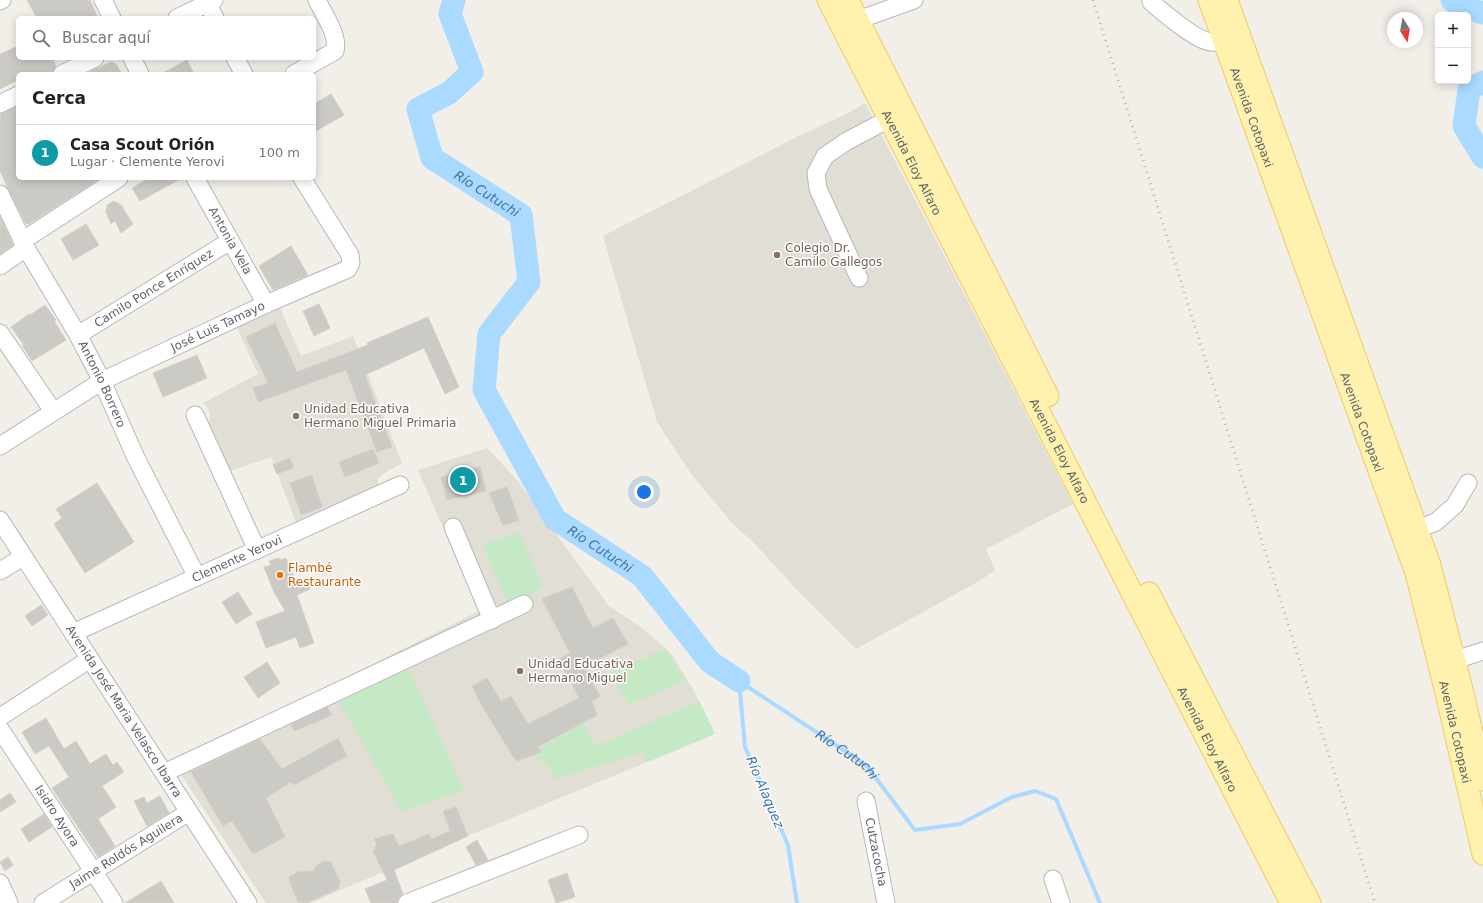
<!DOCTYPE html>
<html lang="es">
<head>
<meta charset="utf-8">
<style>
  :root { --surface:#fff; --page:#f6f6f6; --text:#222; --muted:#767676; --line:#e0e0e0; --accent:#2563eb }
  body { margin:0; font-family:"DejaVu Sans",sans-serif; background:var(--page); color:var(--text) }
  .controls { position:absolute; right:12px; top:12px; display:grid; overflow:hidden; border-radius:6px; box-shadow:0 2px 10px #0003 }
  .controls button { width:36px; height:36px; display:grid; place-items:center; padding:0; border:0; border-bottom:1px solid var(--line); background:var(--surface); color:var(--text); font:20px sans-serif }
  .compass { position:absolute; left:1387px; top:12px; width:36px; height:36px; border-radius:50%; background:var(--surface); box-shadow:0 2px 10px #0003; rotate:169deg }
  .you { position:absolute; left:644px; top:492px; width:14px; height:14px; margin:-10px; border:3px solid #fff; border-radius:50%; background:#1a73e8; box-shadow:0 0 0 6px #1a73e833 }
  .badge { display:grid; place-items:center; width:26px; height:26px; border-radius:50%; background:var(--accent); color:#fff; font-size:13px; font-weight:700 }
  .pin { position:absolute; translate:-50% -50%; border:2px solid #fff; box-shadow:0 1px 4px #0006 }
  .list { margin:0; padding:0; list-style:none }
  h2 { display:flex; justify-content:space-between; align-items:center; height:52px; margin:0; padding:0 16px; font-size:17px }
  h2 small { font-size:13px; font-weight:400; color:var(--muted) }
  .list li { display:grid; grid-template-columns:26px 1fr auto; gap:12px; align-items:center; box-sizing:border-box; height:56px; padding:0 16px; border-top:1px solid var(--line) }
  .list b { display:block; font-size:15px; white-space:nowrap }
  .list p { margin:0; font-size:13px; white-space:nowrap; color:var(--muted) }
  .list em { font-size:13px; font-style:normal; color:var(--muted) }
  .icon { flex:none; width:22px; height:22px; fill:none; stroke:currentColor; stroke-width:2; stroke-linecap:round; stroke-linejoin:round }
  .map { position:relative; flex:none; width:1483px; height:903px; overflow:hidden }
  .search { position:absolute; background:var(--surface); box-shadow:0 2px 10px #0003; left:16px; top:16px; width:300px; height:44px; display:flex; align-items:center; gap:10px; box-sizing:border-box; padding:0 14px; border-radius:6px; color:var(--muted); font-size:15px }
  .panel { position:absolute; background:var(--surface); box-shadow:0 2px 10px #0003; left:16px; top:72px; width:300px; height:108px; border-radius:6px }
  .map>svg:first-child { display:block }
</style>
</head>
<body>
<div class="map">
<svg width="1483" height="903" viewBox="0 0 1483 903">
  <rect width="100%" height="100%" fill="#f1efe8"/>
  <g fill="#e1ded6">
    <polygon points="865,103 1073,504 986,549 995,570 981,580 856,649 798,591 753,542 733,524 692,475 657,422 603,236 797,137 848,113"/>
    <polygon points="280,308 301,356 353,336 402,463 381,475 378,479 378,486 296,522 271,457 230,471 209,422 210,414 207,407 203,403 258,374 237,328"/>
    <polygon points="487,448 517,480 608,605 642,628 671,653 693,689 715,734 468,836 310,903 266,903 174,764 479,611 418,470"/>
  </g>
  <g fill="#c5e8c5">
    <polygon points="519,532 544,588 508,604 483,545"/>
    <polygon points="664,649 686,680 629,705 611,673"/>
    <polygon points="409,669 464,790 402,812 339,702"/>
    <polygon points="699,701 715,734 648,762 643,752 556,779 548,766 535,757 541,752 539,749 583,723 596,746"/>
  </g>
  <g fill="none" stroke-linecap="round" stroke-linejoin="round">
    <g stroke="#aadaff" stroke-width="4">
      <path id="s1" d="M739,681L866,765L915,830L960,824L1012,797L1035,791L1056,799L1100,903"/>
      <polyline points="739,681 745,747 788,845 797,903"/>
    </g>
    <g stroke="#aadaff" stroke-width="23">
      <path id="s2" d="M454,0L450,14L472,72L449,93L418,109L432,158L521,215L529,282L489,334L484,390L555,519L642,576L710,662L739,681"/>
      <polyline points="1452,0 1466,8 1483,13"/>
      <polyline points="1483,82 1469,90 1464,126 1483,157"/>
    </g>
  </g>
  <g fill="#cccac5" stroke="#d6d1c6">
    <polygon points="27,0 90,0 98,18 37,18"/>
    <polygon points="18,46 18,58 52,58 56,67 52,74 18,74 18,80 0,89 0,54"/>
    <polygon points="187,60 194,74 161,74"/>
    <polygon points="111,62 116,64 122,74 85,74"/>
    <polygon points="331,94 344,115 314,132 314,104"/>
    <polygon points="18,106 18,178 101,178 29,224 26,224 7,187 0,170 0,114"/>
    <polygon points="149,178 182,178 140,201 132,188"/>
    <polygon points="114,201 121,205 133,224 121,233 115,221 111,224 106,212 107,205"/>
    <polygon points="0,217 13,245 0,254"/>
    <polygon points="86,224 99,245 73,260 61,239"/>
    <polygon points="291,246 308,275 273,290 259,266"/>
    <polygon points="319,304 330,328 314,336 303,311"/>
    <polygon points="45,305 56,320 54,321 66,340 32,361 22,345 24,345 11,327 29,314 30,315"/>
    <polygon points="428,317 459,387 445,394 424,348 365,375 392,447 377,452 346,370 258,402 253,388 268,383 246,337 275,323 297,372 368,345 367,343"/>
    <polygon points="197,355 207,378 163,397 153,373"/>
    <polygon points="373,449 379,463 345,477 339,462"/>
    <polygon points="290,458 294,468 277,474 273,465"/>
    <polygon points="480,466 486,491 447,500 441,477"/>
    <polygon points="312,475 322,507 301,515 290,483"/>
    <polygon points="97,483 134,542 85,573 54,524 62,518 56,509"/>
    <polygon points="507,487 519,520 503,526 489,493"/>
    <polygon points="279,558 280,560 286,558 296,582 306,579 310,589 297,595 314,643 300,648 296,637 266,648 256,622 285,611 274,592 264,567 271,565 269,561"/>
    <polygon points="572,587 593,628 613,618 628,644 584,667 600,696 592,702 597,715 538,747 541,752 517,761 514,758 482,706 472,686 487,678 501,701 511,696 528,724 579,698 559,659 570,653 542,599"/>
    <polygon points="238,592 252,614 236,624 222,602"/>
    <polygon points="41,605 48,615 32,626 25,616"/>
    <polygon points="267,662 280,683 258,698 244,677"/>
    <polygon points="327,707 332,715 295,731 290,725"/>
    <polygon points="46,718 64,749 76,741 90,764 106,754 113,765 117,762 124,772 102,786 116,807 98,819 115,846 98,857 52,788 69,777 49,746 35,754 22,732"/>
    <polygon points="338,738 347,756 294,785 291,782 266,798 285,837 253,854 232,821 223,826 191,772 260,739 282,769"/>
    <polygon points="10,793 16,802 0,812 0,800"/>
    <polygon points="160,796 169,813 147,826 134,801 144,797 147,803"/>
    <polygon points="456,807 468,836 394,870 403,894 399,897 397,903 371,903 365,889 387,880 373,851 377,845 374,839 393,834 399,846 429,834 431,839 450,831 443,811"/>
    <polygon points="44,814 52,827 29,842 21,829"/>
    <polygon points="477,840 488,860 476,865 466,847"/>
    <polygon points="8,857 13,865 5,871 0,862"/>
    <polygon points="325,861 331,862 340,882 338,889 307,903 298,902 289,880 290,876 298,872 314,871 317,865"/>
    <polygon points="567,873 575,897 556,903 548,880"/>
    <polygon points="161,881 174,903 125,903"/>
  </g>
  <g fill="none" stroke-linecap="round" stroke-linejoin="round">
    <g stroke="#b5b8bc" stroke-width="19">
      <g id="minor">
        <polyline points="103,0 112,18"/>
        <polyline points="206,0 215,18"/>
        <polyline points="0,1 2,0"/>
        <path d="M1151,2C1163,12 1196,41 1211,42C1215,43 1219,41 1223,40"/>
        <polyline points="177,18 214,0"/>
        <polyline points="858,20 914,0"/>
        <polyline points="132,58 140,74"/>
        <polyline points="235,58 244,74"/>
        <polyline points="62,74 95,58"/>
        <path d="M294,74L335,51C339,35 324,15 317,0"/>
        <polyline points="0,104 18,95"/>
        <path id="s3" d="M195,178L266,304"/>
        <path id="s4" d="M0,194L26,248L78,335L102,381L136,458L197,577"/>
        <polyline points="22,241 119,178"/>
        <polyline points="0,266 26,248"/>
        <polyline points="859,278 818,189 816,173 825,156 847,141 889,119"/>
        <polyline points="0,333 53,411"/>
        <path id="s5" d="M78,335L230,241"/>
        <polyline points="195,415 257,550"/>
        <path id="s6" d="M0,446L102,381L266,304L348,269L351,263L350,255L302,178"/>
        <path id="s7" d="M0,520L248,903"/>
        <polyline points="453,527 492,620"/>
        <polyline points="1417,529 1436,522 1455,505 1468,483"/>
        <polyline points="0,571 23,557"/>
        <path id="s8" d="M73,633L400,485"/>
        <polyline points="1455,660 1483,651"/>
        <polyline points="0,717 90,659"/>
        <path id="s9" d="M0,729L114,903"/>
        <polyline points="164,773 524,604"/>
        <path id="s10" d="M866,801L886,903"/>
        <polyline points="1053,879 1061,903"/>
        <polyline points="0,883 9,903"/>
        <path id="s11" d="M43,903L189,812"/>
        <polyline points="407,903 579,835"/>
      </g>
    </g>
    <g stroke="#f2c960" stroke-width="23">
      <g id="major">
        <path id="s12" d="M828,0L1291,903"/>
        <polyline points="848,0 1048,396"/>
        <path id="s13" d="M1209,0L1416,573L1446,693L1483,854"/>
        <polyline points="1227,0 1430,565 1462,689 1483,780"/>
        <polyline points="1149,593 1310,903"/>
      </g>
    </g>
    <use href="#minor" stroke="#fff" stroke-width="17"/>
    <use href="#major" stroke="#fff2af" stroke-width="21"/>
    <polyline stroke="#b6b7b8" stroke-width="3" stroke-dasharray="1 5" stroke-linecap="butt" points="1093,0 1375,903"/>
  </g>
  <g fill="#8d6e63" stroke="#fff" stroke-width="1.5">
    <circle cx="777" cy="255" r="4"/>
    <circle cx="296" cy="416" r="4"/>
    <circle cx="520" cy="671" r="4"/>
  </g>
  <circle fill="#e8710a" stroke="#fff" stroke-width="1.5" cx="280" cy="575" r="4"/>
  <g text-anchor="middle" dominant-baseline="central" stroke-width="3" stroke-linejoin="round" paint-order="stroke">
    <g font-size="12" fill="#5f6368" stroke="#fff">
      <text stroke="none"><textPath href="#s13" startOffset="125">Avenida Cotopaxi</textPath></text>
      <text stroke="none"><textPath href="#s12" startOffset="183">Avenida Eloy Alfaro</textPath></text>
      <text stroke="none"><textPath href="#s3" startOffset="72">Antonia Vela</textPath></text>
      <text stroke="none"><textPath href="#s5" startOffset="89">Camilo Ponce Enríquez</textPath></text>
      <text stroke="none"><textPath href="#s6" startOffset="249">José Luis Tamayo</textPath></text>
      <text stroke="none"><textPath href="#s4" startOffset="216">Antonio Borrero</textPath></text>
      <text stroke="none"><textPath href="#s13" startOffset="449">Avenida Cotopaxi</textPath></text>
      <text stroke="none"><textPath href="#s12" startOffset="507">Avenida Eloy Alfaro</textPath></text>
      <text stroke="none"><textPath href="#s8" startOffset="180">Clemente Yerovi</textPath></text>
      <text stroke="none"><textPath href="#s7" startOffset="228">Avenida José Maria Velasco Ibarra</textPath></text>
      <text stroke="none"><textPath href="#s13" startOffset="773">Avenida Cotopaxi</textPath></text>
      <text stroke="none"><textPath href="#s12" startOffset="831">Avenida Eloy Alfaro</textPath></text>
      <text stroke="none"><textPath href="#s9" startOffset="104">Isidro Ayora</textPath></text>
      <text stroke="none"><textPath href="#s11" startOffset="98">Jaime Roldós Aguilera</textPath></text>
      <text stroke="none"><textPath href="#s10" startOffset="52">Cutzacocha</textPath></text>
    </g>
    <g font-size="12" fill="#785e54" stroke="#fff" text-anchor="start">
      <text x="785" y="248">Colegio Dr.<tspan x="785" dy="14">Camilo Gallegos</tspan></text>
      <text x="304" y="409">Unidad Educativa<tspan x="304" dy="14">Hermano Miguel Primaria</tspan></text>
      <text x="528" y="664">Unidad Educativa<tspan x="528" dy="14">Hermano Miguel</tspan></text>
    </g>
    <g font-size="12" fill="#c56008" stroke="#fff" text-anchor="start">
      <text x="288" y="568">Flambé<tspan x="288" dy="14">Restaurante</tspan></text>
    </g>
    <g font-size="13" font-style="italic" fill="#4174aa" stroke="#fff">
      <text stroke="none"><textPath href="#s2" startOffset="259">Río Cutuchi</textPath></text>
      <text stroke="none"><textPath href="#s2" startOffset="690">Río Cutuchi</textPath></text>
      <text stroke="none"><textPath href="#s1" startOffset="131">Río Cutuchi</textPath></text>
      <text transform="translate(765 792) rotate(67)">Río Alaquez</text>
    </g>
  </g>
</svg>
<div class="controls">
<button>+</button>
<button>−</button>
</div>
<svg class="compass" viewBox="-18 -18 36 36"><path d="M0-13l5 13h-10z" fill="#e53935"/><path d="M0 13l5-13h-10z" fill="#767676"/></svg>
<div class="you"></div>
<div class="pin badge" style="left:463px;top:480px;background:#0f9aa8">1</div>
<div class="search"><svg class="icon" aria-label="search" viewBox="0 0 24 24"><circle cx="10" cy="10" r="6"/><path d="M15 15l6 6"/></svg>Buscar aquí</div>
<section class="panel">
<h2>Cerca<small></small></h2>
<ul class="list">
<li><span class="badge" style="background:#0f9aa8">1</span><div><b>Casa Scout Orión</b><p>Lugar · Clemente Yerovi</p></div><em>100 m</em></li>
</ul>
</section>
</div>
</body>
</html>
